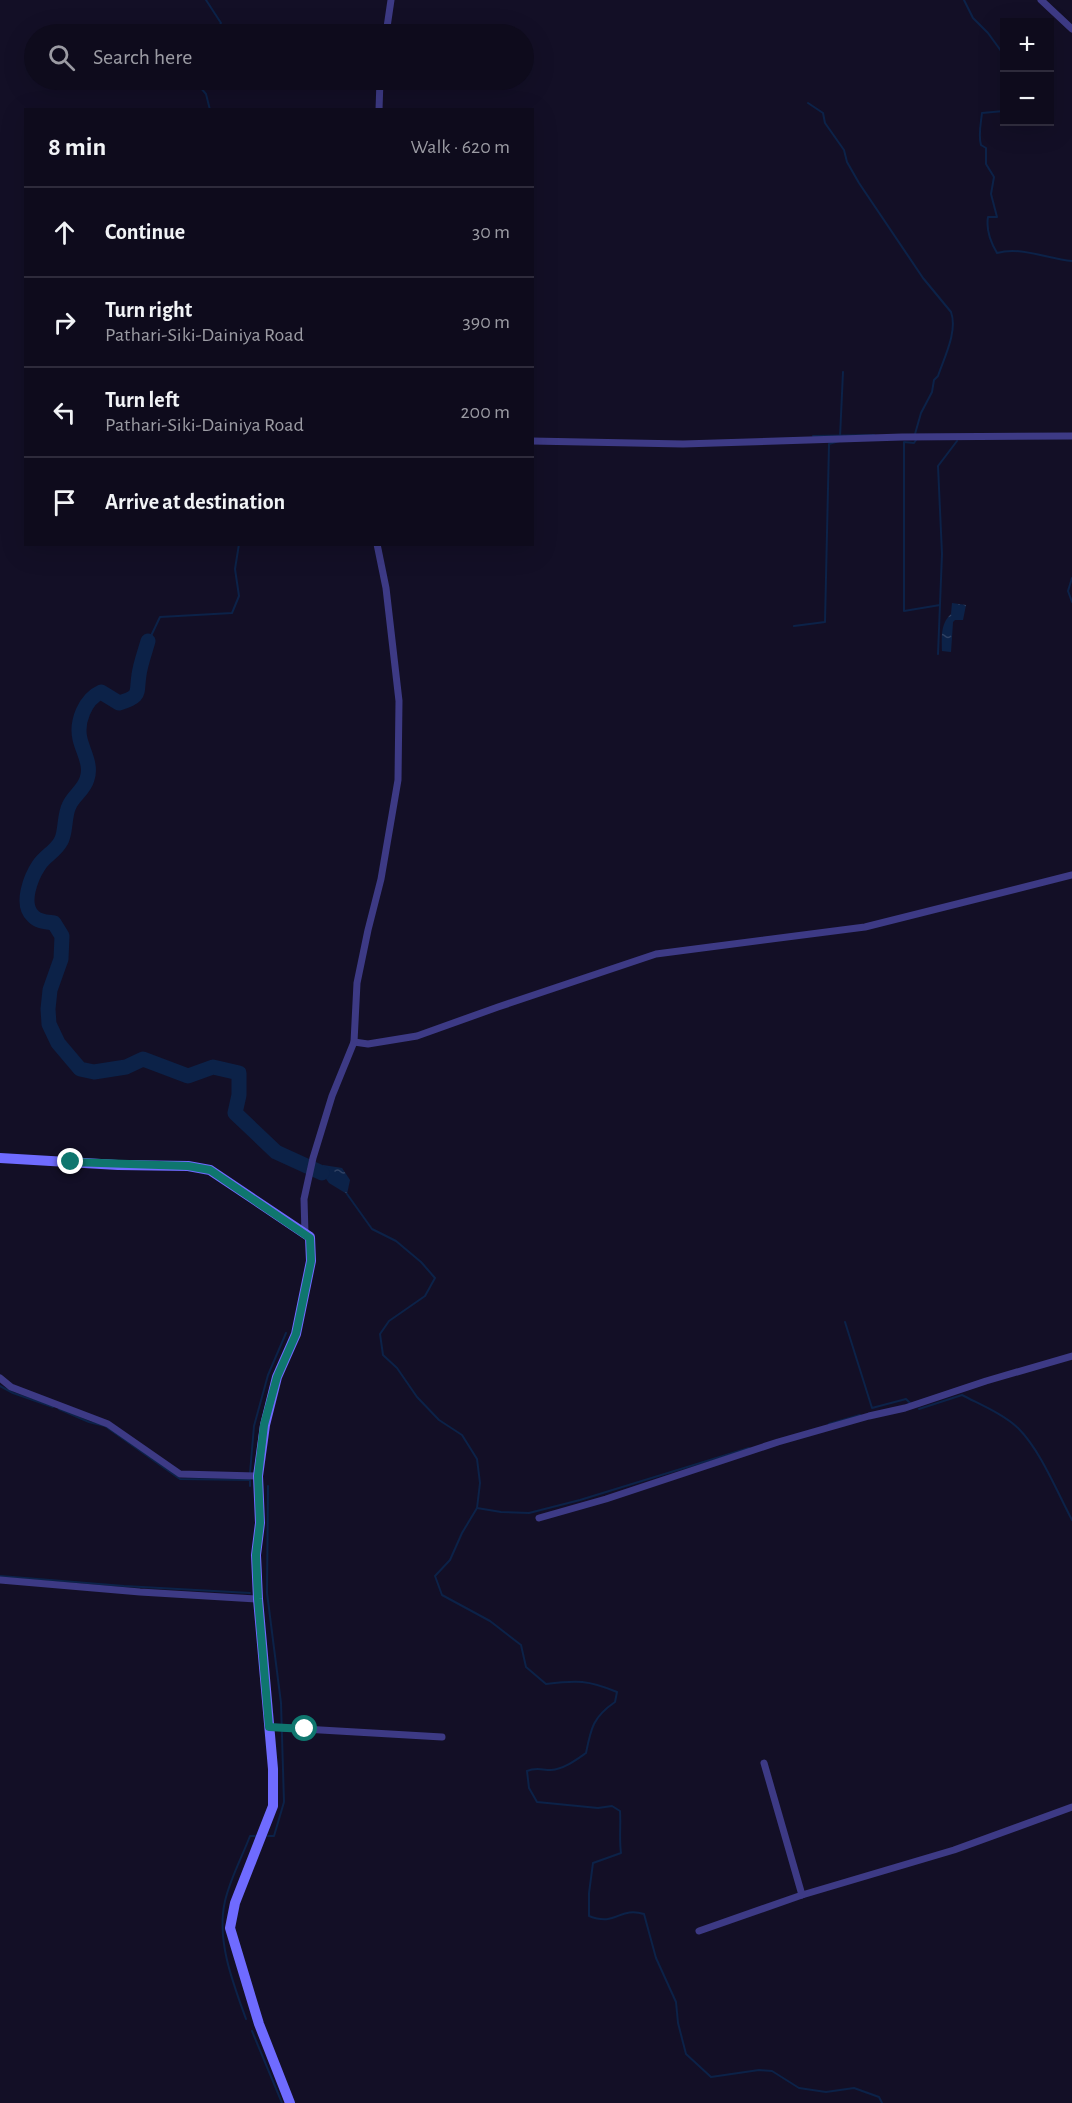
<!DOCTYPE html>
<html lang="en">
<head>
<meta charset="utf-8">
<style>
  :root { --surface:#0e0b1c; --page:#1c1929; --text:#f1f3f6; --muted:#9b9ba3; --line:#2e2b3b }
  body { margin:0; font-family:"Alegreya Sans",sans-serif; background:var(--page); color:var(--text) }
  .controls { position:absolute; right:18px; top:18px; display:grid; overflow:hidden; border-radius:0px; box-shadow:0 6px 24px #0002 }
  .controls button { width:54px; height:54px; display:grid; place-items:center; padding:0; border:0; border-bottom:2px solid var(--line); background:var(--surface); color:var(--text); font:30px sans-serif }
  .stop { position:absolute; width:18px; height:18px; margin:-14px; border:4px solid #0f766e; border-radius:50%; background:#fff }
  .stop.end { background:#0f766e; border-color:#fff; box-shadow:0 2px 6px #0008 }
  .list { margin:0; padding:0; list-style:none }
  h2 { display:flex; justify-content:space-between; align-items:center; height:78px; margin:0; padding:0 24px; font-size:26px }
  h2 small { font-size:20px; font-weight:400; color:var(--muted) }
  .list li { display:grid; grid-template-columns:39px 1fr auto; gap:18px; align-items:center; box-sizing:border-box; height:90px; padding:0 24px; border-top:2px solid var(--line) }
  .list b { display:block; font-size:22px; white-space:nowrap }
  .list p { margin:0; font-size:20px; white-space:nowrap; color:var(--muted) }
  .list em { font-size:20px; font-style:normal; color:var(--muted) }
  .icon { flex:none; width:33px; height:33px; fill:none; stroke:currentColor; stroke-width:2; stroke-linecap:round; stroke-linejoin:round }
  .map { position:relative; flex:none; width:1072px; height:2103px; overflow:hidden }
  .search { position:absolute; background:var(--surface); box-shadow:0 6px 24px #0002; left:24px; top:24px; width:510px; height:66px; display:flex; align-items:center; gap:15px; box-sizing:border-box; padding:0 21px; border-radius:33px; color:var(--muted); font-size:22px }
  .panel { position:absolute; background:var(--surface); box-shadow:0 6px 24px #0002; left:24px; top:108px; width:510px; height:438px; border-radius:0px }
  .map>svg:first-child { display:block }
</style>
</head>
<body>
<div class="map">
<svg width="1072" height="2103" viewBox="0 0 1072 2103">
  <defs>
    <pattern id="water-ripples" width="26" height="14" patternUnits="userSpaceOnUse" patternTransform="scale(1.5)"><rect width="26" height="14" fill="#0c2248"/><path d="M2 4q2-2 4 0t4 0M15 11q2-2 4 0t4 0" fill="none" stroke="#2f4163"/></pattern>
  </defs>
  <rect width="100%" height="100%" fill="#130f26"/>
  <g fill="url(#water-ripples)">
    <path d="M952,603L966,605L963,620H955L953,622L951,652L942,651C942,638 940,624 951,614Z"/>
    <polygon points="323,1165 342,1168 350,1180 347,1194 329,1183 322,1173"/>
  </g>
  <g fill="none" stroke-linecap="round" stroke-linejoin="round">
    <g stroke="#0c2248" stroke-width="2">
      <polyline points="206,0 221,23 214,34"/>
      <polyline points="964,0 973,18 988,33 1004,55"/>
      <polyline points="194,80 206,94 210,110"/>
      <path d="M808,103L823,113L825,123L844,150L847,162L859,183L923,278L951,312C958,331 944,358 938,376L934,380L932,392L921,413L915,434"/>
      <path d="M1004,111L982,113C981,123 978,135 981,145L986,148V164L994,177L991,194L997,217H988C986,229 991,243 997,253C1021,246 1048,259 1072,261"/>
      <polyline points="813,436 874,435"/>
      <polyline points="840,437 843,372"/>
      <polyline points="916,440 914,443 904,442 904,611 940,605"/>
      <polyline points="1072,578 1068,591 1072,602"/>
      <polyline points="794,626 825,622 829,444 839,441"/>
      <polyline points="150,638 160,617 232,613 239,596 235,569 239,544"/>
      <polyline points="938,654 942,554 938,466 957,441"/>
      <path d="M347,1194L372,1229L396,1241L421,1262L435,1278L425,1296L389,1321L380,1334L383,1355L397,1368L417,1397L439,1420L462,1435L477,1459L480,1483L477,1508L462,1533L450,1560L435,1576L442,1595L490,1621L521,1645L526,1667L546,1684C577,1680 588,1680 617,1692L615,1702C593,1717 591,1728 586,1753C576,1760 564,1769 551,1770C542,1770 536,1767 527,1771L529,1788L537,1802L598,1808L612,1806L620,1811C621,1825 619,1839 621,1853L593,1863L589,1893V1916C617,1927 619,1906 644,1914L656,1958L676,2002L678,2023L686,2054L711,2077L759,2070L772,2071L799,2088L826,2092L854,2088L879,2097L882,2103"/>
      <polyline points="845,1322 872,1408 906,1399 910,1403"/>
      <polyline points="0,1386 13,1393 53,1407"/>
      <polyline points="59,1409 89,1422 105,1426 180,1479 250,1480 250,1486"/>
      <path d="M919,1409L962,1395C981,1405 1003,1414 1018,1428C1041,1451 1057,1492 1072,1520"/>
      <polyline points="829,1424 860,1415"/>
      <polyline points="250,1473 254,1426 268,1375 286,1333"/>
      <polyline points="268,1486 267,1593 281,1703 284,1802 274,1836 268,1836"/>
      <polyline points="477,1508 501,1512 529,1513 580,1500 749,1448"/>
      <polyline points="0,1576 124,1586 250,1593"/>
      <path d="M246,2019C233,1983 216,1940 225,1901C230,1879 242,1857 250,1836H255"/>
      <polyline points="252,2031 282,2103"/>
    </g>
    <path stroke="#0c2248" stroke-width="15" d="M148,641C145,652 140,665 139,675C136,693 142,696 119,703L101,692C85,699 76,722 80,739C83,752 92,765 87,779C84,790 73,796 69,806C64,816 66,833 61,841C56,851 45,856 39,865C31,877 20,904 33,916C38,922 47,922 54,923L62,936L61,959L50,990L48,1009L49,1024L58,1043L80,1069L94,1072L126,1067L143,1059L188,1076L213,1067L239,1073V1095L235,1113L276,1152L322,1173"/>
    <g stroke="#3d3a85" stroke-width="7">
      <polyline points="1041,0 1072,29"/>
      <polyline points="386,34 391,0"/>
      <polyline points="379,110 380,80"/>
      <polyline points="532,441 683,444 902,437 1072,436"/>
      <polyline points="354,1042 368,1044 417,1036 498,1007 656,954 865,927 1072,875"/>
      <polyline points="305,1234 304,1199 313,1158 332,1096 354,1042 357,983 368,930 381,879 398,780 399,701 386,588 377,544"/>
      <polyline points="0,1378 11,1387 108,1424 180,1474 258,1476"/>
      <polyline points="539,1518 606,1499 778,1442 869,1416 905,1408 986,1381 1072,1356"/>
      <polyline points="0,1580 140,1592 258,1599"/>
      <polyline points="269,1727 442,1737"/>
      <polyline points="764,1763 802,1895"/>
      <polyline points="699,1931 802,1895 954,1850 1072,1807"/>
    </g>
    <polyline stroke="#6f6bff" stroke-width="10" points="0,1158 118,1165 188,1166 210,1170 310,1237 311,1261 296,1334 277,1377 265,1425 258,1476 260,1523 256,1555 258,1599 273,1769 273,1806 235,1903 230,1928 259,2024 290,2103"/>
  </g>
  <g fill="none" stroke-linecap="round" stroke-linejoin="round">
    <polyline stroke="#0f766e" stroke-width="8" points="71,1162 188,1166 210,1170 310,1238 311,1261 296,1334 277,1377 264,1425 258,1476 260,1523 256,1555 258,1599 269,1727 305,1729"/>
  </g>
</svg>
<div class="controls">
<button>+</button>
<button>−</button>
</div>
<div class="stop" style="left:305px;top:1729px"></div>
<div class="stop end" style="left:71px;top:1162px"></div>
<div class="search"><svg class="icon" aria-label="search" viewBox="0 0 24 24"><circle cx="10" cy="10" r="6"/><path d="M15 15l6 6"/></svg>Search here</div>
<section class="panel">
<h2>8 min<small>Walk · 620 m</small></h2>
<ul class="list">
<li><svg class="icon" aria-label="ahead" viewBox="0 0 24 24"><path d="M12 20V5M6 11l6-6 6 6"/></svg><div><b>Continue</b></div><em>30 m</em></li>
<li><svg class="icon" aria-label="right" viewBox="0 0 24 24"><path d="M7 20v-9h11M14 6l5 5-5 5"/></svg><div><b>Turn right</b><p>Pathari-Siki-Dainiya Road</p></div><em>390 m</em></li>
<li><svg class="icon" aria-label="left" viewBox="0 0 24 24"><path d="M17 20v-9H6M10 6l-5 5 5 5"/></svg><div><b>Turn left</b><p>Pathari-Siki-Dainiya Road</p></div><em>200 m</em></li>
<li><svg class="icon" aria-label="arrive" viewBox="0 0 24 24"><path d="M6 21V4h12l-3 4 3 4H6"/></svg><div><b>Arrive at destination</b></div></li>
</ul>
</section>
</div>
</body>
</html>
